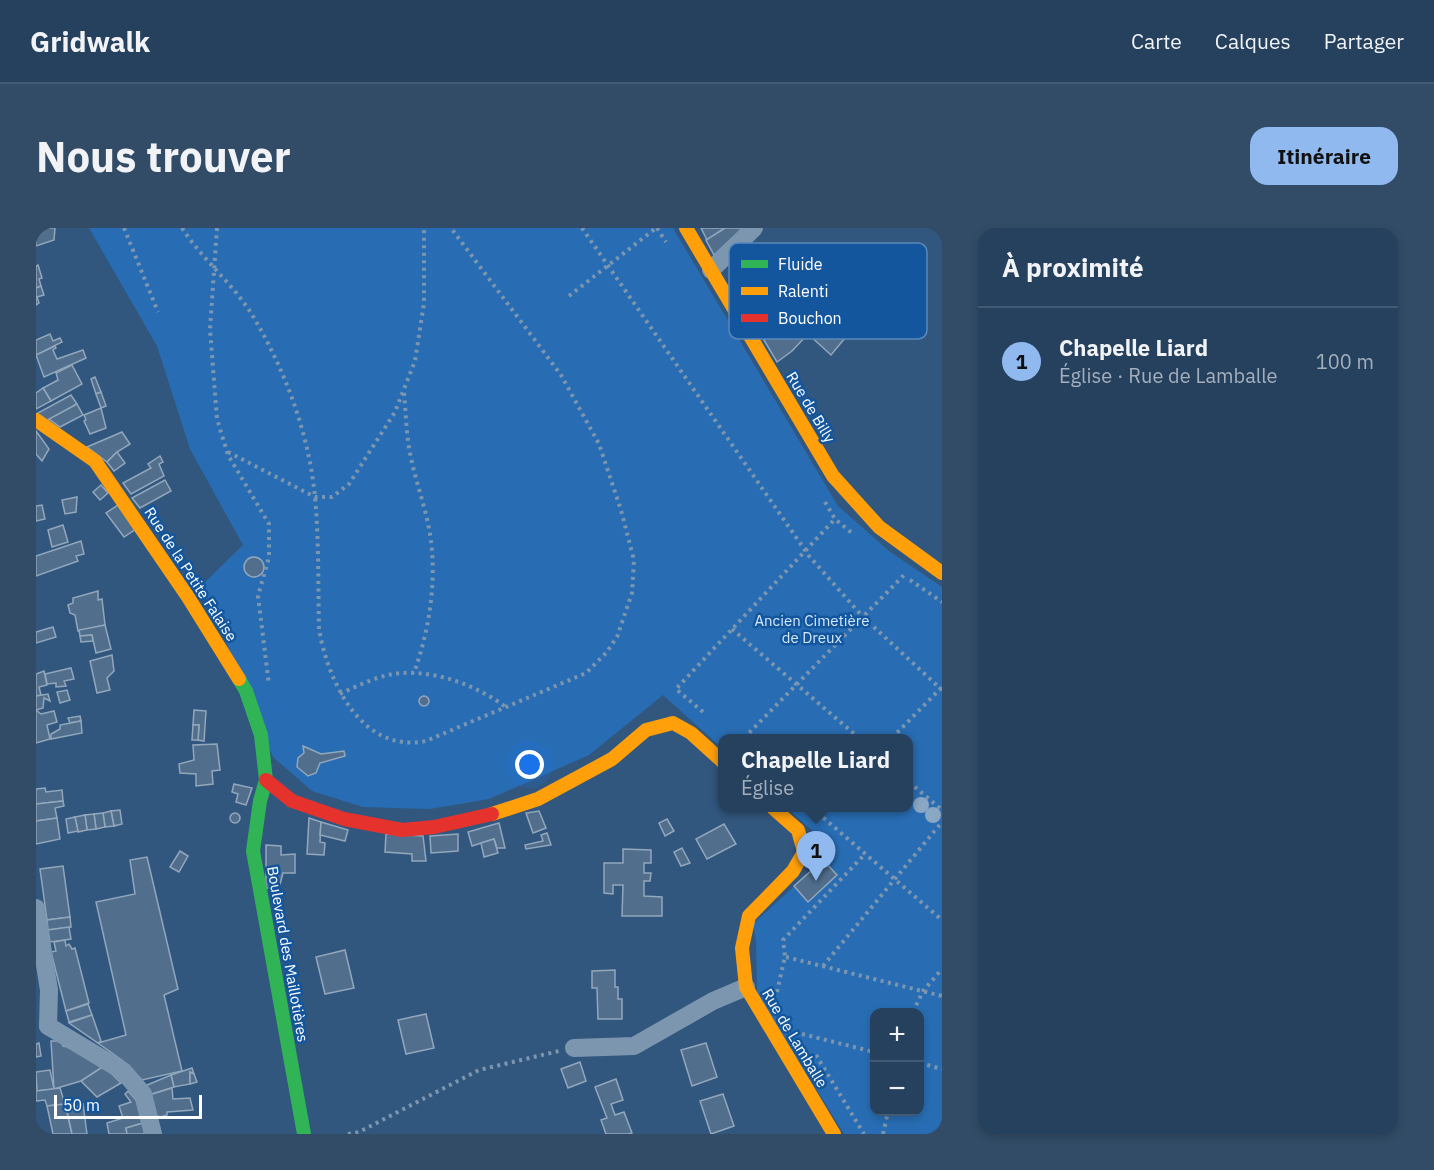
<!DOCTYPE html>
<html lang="fr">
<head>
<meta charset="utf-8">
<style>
  :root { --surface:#26415e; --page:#324c67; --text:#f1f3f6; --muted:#a4afbc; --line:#425a73; --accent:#90b9f0 }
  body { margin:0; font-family:"IBM Plex Sans",sans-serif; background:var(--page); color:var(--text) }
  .controls { position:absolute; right:18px; bottom:18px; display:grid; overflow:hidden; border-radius:12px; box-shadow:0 3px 9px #0003 }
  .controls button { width:54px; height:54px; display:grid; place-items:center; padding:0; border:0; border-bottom:2px solid var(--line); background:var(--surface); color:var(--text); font:30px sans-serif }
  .scale { position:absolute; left:18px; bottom:15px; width:148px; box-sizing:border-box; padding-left:6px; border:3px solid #fff; border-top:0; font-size:16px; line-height:21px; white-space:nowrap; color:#fff; -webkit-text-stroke:4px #13569d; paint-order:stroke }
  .you { position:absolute; left:494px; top:537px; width:21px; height:21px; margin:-15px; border:4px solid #fff; border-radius:50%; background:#1a73e8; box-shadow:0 0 0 9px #1a73e833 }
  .badge { display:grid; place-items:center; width:39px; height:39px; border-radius:50%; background:var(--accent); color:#111; font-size:20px; font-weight:700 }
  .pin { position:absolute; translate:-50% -50px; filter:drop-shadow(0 2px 3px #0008) }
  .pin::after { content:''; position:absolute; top:32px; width:21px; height:18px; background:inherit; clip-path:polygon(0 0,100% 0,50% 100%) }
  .popup { position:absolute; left:682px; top:506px; width:195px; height:78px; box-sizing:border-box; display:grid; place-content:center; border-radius:12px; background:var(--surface); filter:drop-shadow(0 2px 4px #0005); font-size:20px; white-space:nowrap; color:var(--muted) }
  .popup b { font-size:22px; color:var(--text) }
  .popup::after { content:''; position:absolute; left:50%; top:100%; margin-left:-12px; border:12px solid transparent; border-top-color:var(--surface) }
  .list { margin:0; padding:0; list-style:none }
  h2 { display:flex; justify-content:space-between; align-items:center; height:78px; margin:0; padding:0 24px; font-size:26px }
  h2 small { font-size:20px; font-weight:400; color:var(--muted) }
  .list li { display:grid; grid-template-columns:39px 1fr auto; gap:18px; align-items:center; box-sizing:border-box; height:108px; padding:0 24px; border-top:2px solid var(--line) }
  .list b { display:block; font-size:22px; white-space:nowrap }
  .list p { margin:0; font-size:20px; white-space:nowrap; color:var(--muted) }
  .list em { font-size:20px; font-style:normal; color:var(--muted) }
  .map { position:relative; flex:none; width:906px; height:906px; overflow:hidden; border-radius:18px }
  header { display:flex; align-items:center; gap:36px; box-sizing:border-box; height:84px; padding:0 30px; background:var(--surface); border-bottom:2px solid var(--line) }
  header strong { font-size:28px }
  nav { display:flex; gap:33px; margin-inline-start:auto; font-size:21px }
  .intro { display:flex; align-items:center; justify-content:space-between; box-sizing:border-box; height:144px; padding:0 36px }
  h1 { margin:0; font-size:42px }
  .button { padding:15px 27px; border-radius:18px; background:var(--accent); color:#111; font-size:21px; font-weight:700 }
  main { display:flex; gap:36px; padding:0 36px }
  aside { flex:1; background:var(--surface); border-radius:18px; box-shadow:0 3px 9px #0003 }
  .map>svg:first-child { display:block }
</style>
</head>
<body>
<header>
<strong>Gridwalk</strong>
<nav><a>Carte</a><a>Calques</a><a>Partager</a></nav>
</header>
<div class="intro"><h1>Nous trouver</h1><a class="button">Itinéraire</a></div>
<main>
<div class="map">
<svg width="906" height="906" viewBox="0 0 906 906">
  <rect width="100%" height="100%" fill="#32577e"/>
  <path fill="#286db3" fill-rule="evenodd" d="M53,0H637L802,278L853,323L906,359V906H808L721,765L720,713L717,696L787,632L788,613L751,580H873V510H687V521L627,467L553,527L453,571L394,581L327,579L276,563L237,529L183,397L164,359L207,317L154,221L121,118ZM838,784H884V884H838Z"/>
  <g fill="#516f8d" stroke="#92a7bc" stroke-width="1.5">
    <polygon points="0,0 19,0 18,12 0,18"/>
    <polygon points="665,0 689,0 671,12"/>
    <polygon points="689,0 707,0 678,27 670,12"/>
    <polygon points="803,29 825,49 796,80 801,84 797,88 814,104 795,127 772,106 756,123 741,134 725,107 745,95"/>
    <polygon points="2,37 6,50 3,51 5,58 0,60 0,38"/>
    <polygon points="5,58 8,67 1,69 3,75 0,77 0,60"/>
    <polygon points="14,106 17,113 24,110 26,114 0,127 0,112"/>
    <polygon points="19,118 20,120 17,122 21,131 47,122 50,130 8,149 0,127"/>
    <polygon points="36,137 46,156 15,173 7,160 22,152 20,145"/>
    <polygon points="59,149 65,164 60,166 55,151"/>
    <polygon points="7,160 15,173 0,181 0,165"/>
    <polygon points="65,164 70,178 65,180 60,166"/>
    <polygon points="35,167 41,176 11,193 0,186"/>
    <polygon points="41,176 47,187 24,199 13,191"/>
    <polygon points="65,180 70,200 54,206 48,193 50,192 48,187"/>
    <polygon points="0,203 13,221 6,233 0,226"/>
    <polygon points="86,204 94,216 81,224 71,234 51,219"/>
    <polygon points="81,224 89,235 78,243 71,234"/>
    <polygon points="124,228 127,234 123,236 128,248 95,266 87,255 115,240 112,236"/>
    <polygon points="129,252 135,263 104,280 96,270"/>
    <polygon points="65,257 72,265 64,272 57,264"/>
    <polygon points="41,269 40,284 29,286 26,272"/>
    <polygon points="6,277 9,291 0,293 0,278"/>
    <polygon points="82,277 100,301 88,309 70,285"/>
    <polygon points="27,297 32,314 16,319 12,302"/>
    <polygon points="45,313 48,326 40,328 42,333 0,348 0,328"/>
    <circle cx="218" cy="339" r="10"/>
    <polygon points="62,363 62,372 66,371 69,397 42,403 39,387 34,385 32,377 37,375 37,370"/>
    <polygon points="69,397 75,421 60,425 56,407 44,408 43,402"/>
    <polygon points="17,399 20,409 0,415 0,404"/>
    <polygon points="56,407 57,413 45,414 44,408"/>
    <polygon points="76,427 78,443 71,450 74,462 61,465 54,433"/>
    <polygon points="35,440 38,451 28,453 30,458 20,459 20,455 11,456 9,446"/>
    <polygon points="8,443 11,457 3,459 5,467 0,468 0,446"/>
    <polygon points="31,462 34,472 24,475 21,464"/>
    <polygon points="12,466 14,473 8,470 7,480 0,482 0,468"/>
    <circle cx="388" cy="473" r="5"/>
    <polygon points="0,482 5,486 18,483 21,494 11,497 14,511 0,515"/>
    <polygon points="158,482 170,483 168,513 162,512 163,497 157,497"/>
    <polygon points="44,488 45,493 34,495 32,490"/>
    <polygon points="45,493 46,505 15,511 15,506 24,501 24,497"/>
    <polygon points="157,497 163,497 162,512 156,512"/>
    <polygon points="181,516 184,542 176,543 177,556 160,558 160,546 144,545 143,536 158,532 157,517"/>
    <polygon points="267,518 285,526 308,523 309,528 284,535 280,545 272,548 261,539 262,530 268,525"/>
    <polygon points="198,556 216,560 210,577 200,574 202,566 196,564"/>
    <polygon points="9,560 10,564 26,562 27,573 0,576 0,561"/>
    <polygon points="27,573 28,578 19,580 21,590 0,593 0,576"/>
    <polygon points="84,582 86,596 78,598 75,583"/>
    <polygon points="75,583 78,598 69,599 67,585"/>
    <polygon points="503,583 510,600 497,605 490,585"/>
    <polygon points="67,585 69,599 60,601 58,586"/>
    <circle cx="199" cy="590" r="5"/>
    <polygon points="58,586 60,601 51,602 49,587"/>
    <polygon points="49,587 51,602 42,604 39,589"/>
    <polygon points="39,589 42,603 32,605 30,591"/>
    <polygon points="21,590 24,611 0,616 0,593"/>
    <polygon points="273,590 285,594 284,614 289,615 288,627 271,626"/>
    <polygon points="631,591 638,603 629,608 623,595"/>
    <polygon points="285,594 312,602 309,613 284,607"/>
    <polygon points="463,595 469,620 461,620 458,611 436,618 432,604"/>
    <polygon points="688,596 700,616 671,631 660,611"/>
    <polygon points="511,605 515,617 490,621 489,617 507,613 505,607"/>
    <polygon points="350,606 387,608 390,633 376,633 376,626 349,624"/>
    <polygon points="422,606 422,623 395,625 394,608"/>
    <polygon points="458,611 462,625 448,629 445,615"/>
    <polygon points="230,617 245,618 245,627 259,626 259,645 247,645 243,660 230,660"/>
    <polygon points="646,620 654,635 645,638 638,624"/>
    <polygon points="587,621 615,622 615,635 608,635 608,645 615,645 614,653 608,653 608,668 626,669 626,688 586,688 587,657 577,657 577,666 568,665 568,635 587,635"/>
    <polygon points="144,623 152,628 143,644 134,639"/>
    <polygon points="111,629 142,761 128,767 146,843 106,852 87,833 62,815 90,807 60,674 99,666 94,632"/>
    <polygon points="787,632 801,647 772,674 758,658"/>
    <polygon points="27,638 34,689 11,692 4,641"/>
    <polygon points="34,689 35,699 12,702 11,692"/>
    <polygon points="33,699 35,711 14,714 12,702"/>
    <polygon points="29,712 30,718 33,716 36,721 39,720 53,775 30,783 15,724 20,723 18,714"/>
    <polygon points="309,722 318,760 289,766 280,729"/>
    <polygon points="579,742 579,759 582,759 582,771 586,771 586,791 562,791 561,760 556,760 556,743"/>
    <polygon points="52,776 56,787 33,794 30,783"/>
    <polygon points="390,786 398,820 370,826 362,792"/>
    <polygon points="56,787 65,813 62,815 33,795"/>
    <polygon points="15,813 26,813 27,818 38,820 68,838 45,853 18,861"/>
    <polygon points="3,815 5,828 0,829 0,816"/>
    <polygon points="670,815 681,849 656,858 645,822"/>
    <polygon points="544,834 550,853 532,860 525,841"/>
    <polygon points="68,838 85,855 61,869 45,853"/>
    <polygon points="156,840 158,846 154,844 154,856 138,859 135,847"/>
    <polygon points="14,842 18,861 1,863 0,844"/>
    <polygon points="154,844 158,846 161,854 154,856"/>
    <polygon points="135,847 138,859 113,867 111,857"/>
    <polygon points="580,851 587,872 575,876 579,887 588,884 596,905 592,906 570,906 565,892 571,890 559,859"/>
    <polygon points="24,860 29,876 11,878 9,872 0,873 0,863"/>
    <polygon points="136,860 137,871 154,870 157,882 131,884 131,887 124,889 119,887 113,867"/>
    <polygon points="92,863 100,872 107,895 90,900 91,906 73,906 71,895 87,890 83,878 95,874 89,866"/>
    <polygon points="687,866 698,898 675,906 664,873"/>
    <polygon points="29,876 36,906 17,906 11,878"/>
    <polygon points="47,876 51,906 36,906 31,883"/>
    <polygon points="107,895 110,906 91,906 90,900"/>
  </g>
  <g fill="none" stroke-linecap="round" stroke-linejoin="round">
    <g stroke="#7d96af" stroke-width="4" stroke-dasharray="3 4.5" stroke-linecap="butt">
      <polyline points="88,0 122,84"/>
      <path d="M146,0C166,31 195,54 215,85C248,139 273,205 279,269C283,313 282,357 283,401C292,454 326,526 390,513L550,445L570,425L581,409L596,365L598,332L585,282L563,216L525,147L415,0"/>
      <polyline points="181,0 174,101 181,191 192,227 233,296 233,329 222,368 233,457"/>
      <polyline points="546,0 773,328 827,389 906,462"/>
      <polyline points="621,0 630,14"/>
      <polyline points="533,68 620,0"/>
      <path d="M368,165C370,185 370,205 374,225C378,247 386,269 391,291C403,341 395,397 378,445"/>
      <polyline points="192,224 279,269 296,269 313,256 359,184 379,133 388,75 388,0"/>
      <polyline points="789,274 799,291 817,306"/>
      <polyline points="874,352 906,374"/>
      <polyline points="696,401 823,510"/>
      <path d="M304,466C321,458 339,449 357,446C395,440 441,457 471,480"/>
      <polyline points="667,484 640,461 799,291"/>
      <polyline points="708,510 868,347"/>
      <polyline points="856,510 906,459"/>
      <polyline points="873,554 906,582"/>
      <polyline points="776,580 906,692"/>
      <polyline points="750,729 906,768"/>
      <polyline points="787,738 906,594"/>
      <polyline points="741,764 749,728 747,712 829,626"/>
      <polyline points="877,784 887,763 906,741"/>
      <polyline points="766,806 838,824"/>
      <polyline points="780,827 828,906"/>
      <polyline points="884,835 906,841"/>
      <polyline points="312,906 323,904 443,842 523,823"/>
      <polyline points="847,906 852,884"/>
    </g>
    <g stroke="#7d96af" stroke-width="18">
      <polyline points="675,42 718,0"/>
      <polyline points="0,680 13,762 12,798"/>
      <polyline points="12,798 87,843 107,866 117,906"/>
      <polyline points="538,820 598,818 677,773 710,759"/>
    </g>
    <polyline stroke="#30b455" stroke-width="14" points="203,451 210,463 225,507 230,552 224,573 217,623 268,906"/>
    <g stroke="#ff9f0a" stroke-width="14">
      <polyline points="650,0 797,248 843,299 906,345"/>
      <polyline points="0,192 59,233 152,369 203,451"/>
      <polyline points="737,580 762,602 768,624 757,643 713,688 706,720 710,759 798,906"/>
      <polyline points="456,586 502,571 576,531 610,502 637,495 655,505 687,534"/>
    </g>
    <polyline stroke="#e5322d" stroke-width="14" points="230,552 256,573 308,591 366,602 398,599 456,586"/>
  </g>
  <g fill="#8aa7c4">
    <circle cx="885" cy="577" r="8"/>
    <circle cx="897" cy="587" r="8"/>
  </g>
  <g text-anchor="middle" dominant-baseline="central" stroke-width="5" stroke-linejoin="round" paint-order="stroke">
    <g font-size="15" fill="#fff" stroke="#13569d">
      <text transform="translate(775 179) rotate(59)">Rue de Billy</text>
      <text transform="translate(155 346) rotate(57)">Rue de la Petite Falaise</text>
      <text transform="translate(252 726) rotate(80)">Boulevard des Maillotières</text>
      <text transform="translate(759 810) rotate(59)">Rue de Lamballe</text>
    </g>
    <g font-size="15" fill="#d2e8fd" stroke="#13569d">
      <text x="776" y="392">Ancien Cimetière<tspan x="776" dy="17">de Dreux</tspan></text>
    </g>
  </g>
  <rect x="693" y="15" width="198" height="96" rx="9" fill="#13569d" stroke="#5a89ba" stroke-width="1.5"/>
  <rect x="705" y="32" width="27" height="8" fill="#30b455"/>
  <rect x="705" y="59" width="27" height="8" fill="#ff9f0a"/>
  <rect x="705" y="86" width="27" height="8" fill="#e5322d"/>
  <g font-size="16" fill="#fff">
    <text x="742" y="42">Fluide</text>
    <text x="742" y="69">Ralenti</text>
    <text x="742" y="96">Bouchon</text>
  </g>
</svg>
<div class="controls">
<button>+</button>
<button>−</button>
</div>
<div class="scale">50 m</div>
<div class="you"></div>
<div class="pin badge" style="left:780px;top:653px">1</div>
<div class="popup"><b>Chapelle Liard</b>Église</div>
</div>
<aside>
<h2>À proximité<small></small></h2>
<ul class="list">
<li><span class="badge">1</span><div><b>Chapelle Liard</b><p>Église · Rue de Lamballe</p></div><em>100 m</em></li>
</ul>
</aside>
</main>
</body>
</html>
